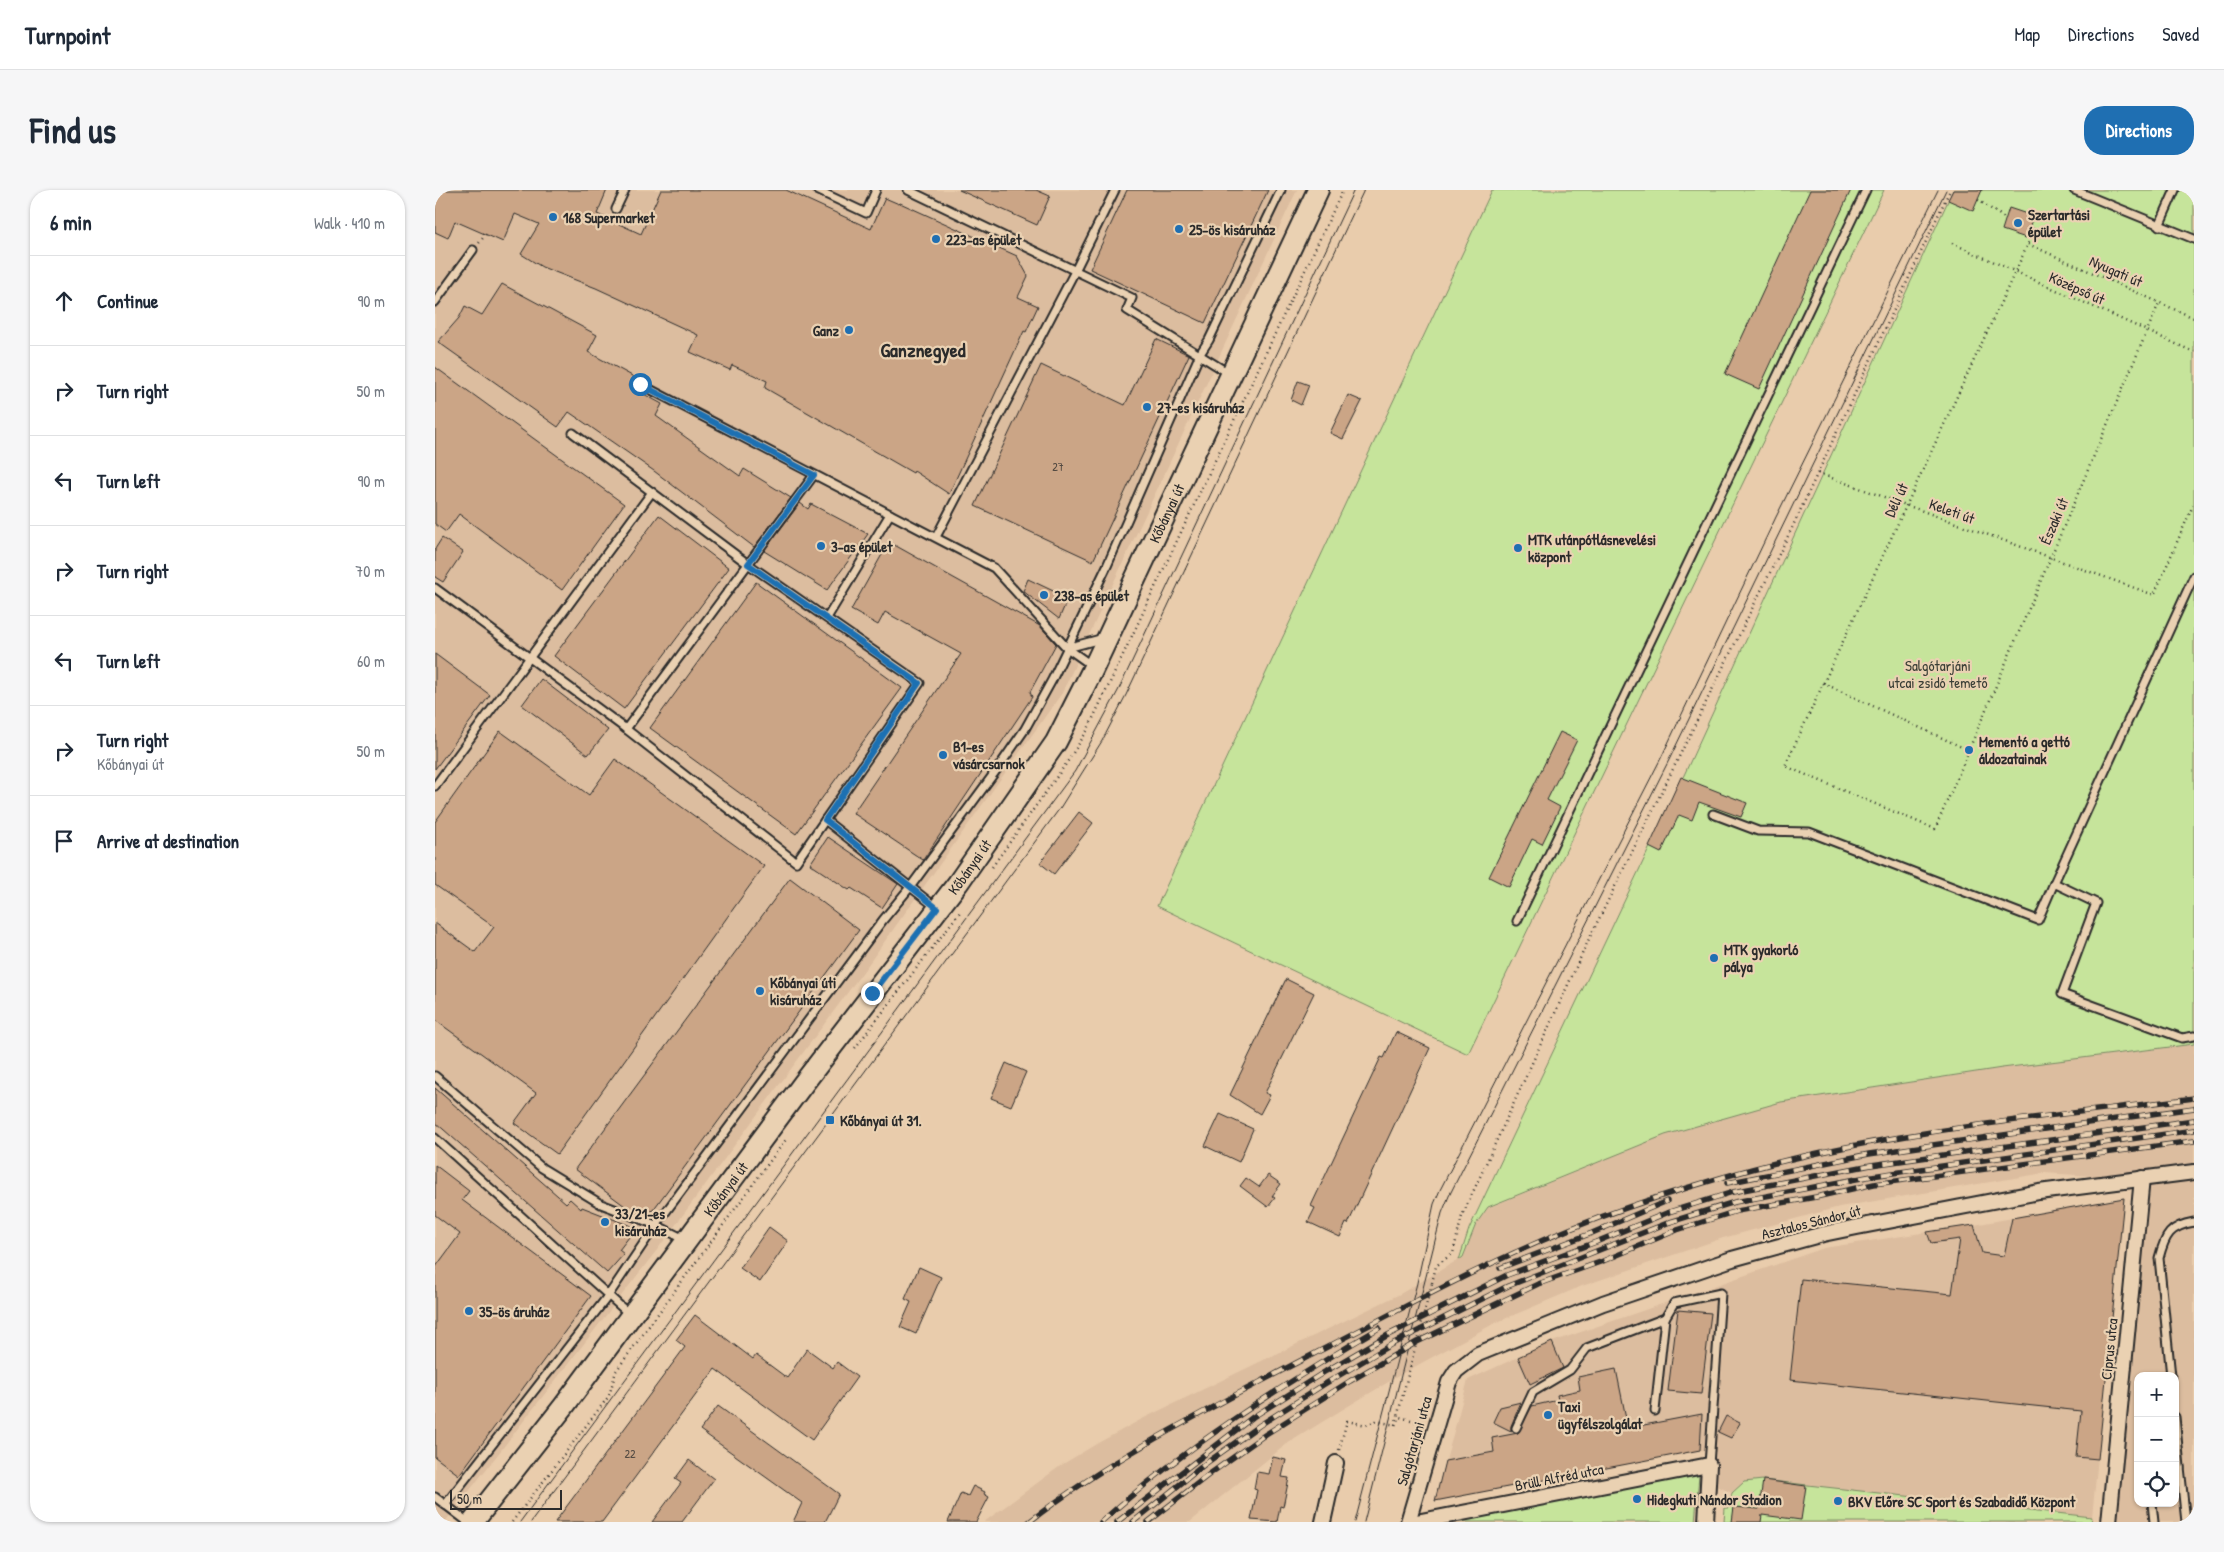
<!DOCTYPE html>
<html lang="en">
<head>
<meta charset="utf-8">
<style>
  :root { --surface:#fff; --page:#f6f6f7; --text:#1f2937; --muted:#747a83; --line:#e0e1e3; --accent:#1f6fb2 }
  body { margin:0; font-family:"Patrick Hand",sans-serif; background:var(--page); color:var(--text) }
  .controls { position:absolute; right:15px; bottom:15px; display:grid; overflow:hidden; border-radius:10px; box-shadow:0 1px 4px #0004 }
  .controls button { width:45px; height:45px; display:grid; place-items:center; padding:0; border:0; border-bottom:1px solid var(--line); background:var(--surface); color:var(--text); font:25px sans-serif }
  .scale { position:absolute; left:15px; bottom:12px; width:112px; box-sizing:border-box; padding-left:5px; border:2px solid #2b2b2b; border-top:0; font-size:14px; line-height:18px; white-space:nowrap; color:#2b2b2b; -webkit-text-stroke:4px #ead1b2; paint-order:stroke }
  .stop { position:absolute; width:15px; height:15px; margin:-11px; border:4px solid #1f6fb2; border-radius:50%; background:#fff }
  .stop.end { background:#1f6fb2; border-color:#fff; box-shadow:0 1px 5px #0008 }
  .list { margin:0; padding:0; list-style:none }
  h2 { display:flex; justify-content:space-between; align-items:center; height:65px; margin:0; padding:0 20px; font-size:21px }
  h2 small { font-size:16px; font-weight:400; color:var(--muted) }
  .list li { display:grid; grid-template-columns:32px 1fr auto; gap:15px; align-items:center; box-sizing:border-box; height:90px; padding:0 20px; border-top:1px solid var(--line) }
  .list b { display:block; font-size:19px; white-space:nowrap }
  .list p { margin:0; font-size:16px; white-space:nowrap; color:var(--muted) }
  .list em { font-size:16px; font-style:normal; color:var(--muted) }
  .icon { flex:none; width:28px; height:28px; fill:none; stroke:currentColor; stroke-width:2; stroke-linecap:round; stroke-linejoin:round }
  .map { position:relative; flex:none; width:1759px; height:1332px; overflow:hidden; border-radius:20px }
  header { display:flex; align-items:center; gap:30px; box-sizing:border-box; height:70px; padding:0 25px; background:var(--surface); border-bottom:1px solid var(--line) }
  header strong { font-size:24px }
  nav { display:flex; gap:28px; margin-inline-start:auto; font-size:18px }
  .intro { display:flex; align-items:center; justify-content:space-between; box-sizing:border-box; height:120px; padding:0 30px }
  h1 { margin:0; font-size:35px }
  .button { padding:12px 22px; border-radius:20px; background:var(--accent); color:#fff; font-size:18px; font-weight:700 }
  main { display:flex; gap:30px; padding:0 30px }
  aside { flex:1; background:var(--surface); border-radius:20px; box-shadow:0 1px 4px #0004 }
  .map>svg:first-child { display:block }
</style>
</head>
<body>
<header>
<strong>Turnpoint</strong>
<nav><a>Map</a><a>Directions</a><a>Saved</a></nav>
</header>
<div class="intro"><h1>Find us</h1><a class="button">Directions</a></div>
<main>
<aside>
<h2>6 min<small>Walk · 410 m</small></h2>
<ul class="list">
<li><svg class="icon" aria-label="ahead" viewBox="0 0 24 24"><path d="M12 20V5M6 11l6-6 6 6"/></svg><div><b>Continue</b></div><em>90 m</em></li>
<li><svg class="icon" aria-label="right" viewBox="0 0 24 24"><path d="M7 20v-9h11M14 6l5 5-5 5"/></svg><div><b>Turn right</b></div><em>50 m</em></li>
<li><svg class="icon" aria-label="left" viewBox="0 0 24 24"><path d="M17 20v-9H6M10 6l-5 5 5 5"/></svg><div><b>Turn left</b></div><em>90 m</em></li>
<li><svg class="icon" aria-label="right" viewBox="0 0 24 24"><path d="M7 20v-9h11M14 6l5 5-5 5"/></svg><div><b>Turn right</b></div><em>70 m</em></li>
<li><svg class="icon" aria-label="left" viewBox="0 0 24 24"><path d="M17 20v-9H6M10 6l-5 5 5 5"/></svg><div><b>Turn left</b></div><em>60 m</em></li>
<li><svg class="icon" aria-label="right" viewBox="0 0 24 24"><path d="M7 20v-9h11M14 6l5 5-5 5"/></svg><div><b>Turn right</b><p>Kőbányai út</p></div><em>50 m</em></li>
<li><svg class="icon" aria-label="arrive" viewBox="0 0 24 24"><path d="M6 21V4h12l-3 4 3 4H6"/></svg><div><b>Arrive at destination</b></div></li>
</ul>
</aside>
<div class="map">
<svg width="1759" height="1332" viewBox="0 0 1759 1332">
  <rect width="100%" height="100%" fill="#e9ccac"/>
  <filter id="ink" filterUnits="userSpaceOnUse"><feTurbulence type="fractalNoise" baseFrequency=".02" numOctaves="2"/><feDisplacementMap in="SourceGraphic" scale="10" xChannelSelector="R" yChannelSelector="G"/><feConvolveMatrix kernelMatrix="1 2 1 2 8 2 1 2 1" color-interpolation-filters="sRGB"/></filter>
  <g filter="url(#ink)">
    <g fill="#dcbd9f" fill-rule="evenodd">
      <polygon points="0,0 862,0 627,503 430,779 222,1060 10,1332 0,1332"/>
      <path d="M1759,854V1332H1674L1707,989L1609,983L1404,1017L1288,1048L1147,1096L1060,1133L970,1182L905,1221L853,1253L755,1332H549L628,1274L663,1253L707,1229L965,1104L1028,1067L1041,1034L1053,1018L1230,945L1346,912L1567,878ZM1703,1186H1740V1313H1703Z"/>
      <polygon points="1689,1008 1657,1327 1371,1296 1309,1292 1297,1303 1278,1294 1281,1262 1265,1260 1002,1311 1001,1307 1033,1190 1083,1167 1117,1152 1389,1058 1539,1035"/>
    </g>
    <g fill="#c6e49b" stroke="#788863">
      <polygon points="1057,0 1449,0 1033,864 722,716"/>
      <polygon points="1518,0 1759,0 1759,854 1567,878 1346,912 1230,945 1053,1017 1041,1034 1028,1067 1024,1070 1034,1039 1250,583"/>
      <polygon points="1264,1285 1260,1332 1019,1332"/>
      <polygon points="1328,1290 1657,1327 1656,1332 1289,1332 1290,1318 1294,1318 1297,1303 1309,1292"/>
    </g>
    <g fill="#cba586" stroke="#2b2b2b">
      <polygon points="0,0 172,0 162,24 206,44 226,0 351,0 436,39 450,8 464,14 465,13 582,66 593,86 583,107 603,116 591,142 589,141 514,304 479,281 478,283 330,198 332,191 297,175 295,180 255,162 263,145 161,98 107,77 86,64 104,34 80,24 68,52 20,31 13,48 0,42"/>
      <polygon points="524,0 601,0 615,6 602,35"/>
      <polygon points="692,0 833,0 770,133 655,79"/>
      <polygon points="1375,0 1416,0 1324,199 1290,184"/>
      <polygon points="1518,0 1547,0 1538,21 1513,10"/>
      <polygon points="1574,18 1598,26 1591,48 1567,40"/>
      <polygon points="67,94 162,145 153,162 199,187 194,196 227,214 221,226 305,286 309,279 356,308 319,357 219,281 134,222 123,237 3,152 24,128 30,116 47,125"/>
      <polygon points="721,149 754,165 658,371 540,316 606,175 690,215"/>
      <polygon points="0,177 189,314 127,400 24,324 11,342 0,334"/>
      <polygon points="863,191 874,195 866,215 856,210"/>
      <polygon points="913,205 927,211 908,249 895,243"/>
      <polygon points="365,313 373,319 376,314 433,344 392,400 329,361"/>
      <polygon points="224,325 294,378 189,519 119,466"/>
      <polygon points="7,348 28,362 8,392 0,387 0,359"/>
      <polygon points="454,352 605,436 621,454 595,502 597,507 488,670 418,623 526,464 450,422 443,435 416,420"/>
      <polygon points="593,389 633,408 624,429 588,401"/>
      <polygon points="321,392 467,498 361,644 215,538"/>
      <polygon points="0,464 55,505 0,579"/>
      <polygon points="106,489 173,540 153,565 87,515"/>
      <polygon points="65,541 154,605 180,569 329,676 122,964 79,933 101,903 0,830 0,733 40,762 59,737 0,695 0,632"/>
      <polygon points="1125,542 1142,550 1112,610 1125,617 1107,654 1097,649 1074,697 1054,687"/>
      <polygon points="1246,587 1312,613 1306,627 1264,612 1257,630 1244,625 1226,663 1214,657"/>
      <polygon points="644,622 658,633 619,684 605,673"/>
      <polygon points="393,647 463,694 447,718 416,698 414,700 375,674"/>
      <polygon points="355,688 424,740 218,1020 215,1021 211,1025 194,1019 140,979"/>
      <polygon points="851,789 879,803 830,903 835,905 825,924 795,905"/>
      <polygon points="961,842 995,858 913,1034 911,1033 905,1047 873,1032 880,1018 876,1016 946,867 949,868"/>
      <polygon points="571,873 591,882 576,916 556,908"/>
      <polygon points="0,898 131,1013 135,1009 146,1019 147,1017 201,1038 184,1060 189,1064 172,1083 0,932"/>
      <polygon points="785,924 818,939 804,972 770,956"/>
      <polygon points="0,975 34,1001 27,1010 156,1106 24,1285 0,1267 0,1078 25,1044 0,1025"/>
      <polygon points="833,985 846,994 837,1006 840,1008 833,1017 805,996 811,988 824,997"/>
      <polygon points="1689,1008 1663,1269 1641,1267 1646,1221 1355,1190 1366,1089 1517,1104 1525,1049 1496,1053 1492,1042 1539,1035 1547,1063 1569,1066 1577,1028"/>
      <polygon points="334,1037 353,1051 325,1092 305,1078"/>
      <polygon points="484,1077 506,1087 481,1144 465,1137 476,1112 470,1109"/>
      <polygon points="1243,1120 1276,1123 1266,1204 1233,1201"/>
      <polygon points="260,1125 318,1169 321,1165 352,1188 372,1159 398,1178 402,1172 422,1187 377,1250 280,1179 167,1332 120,1332 250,1157 241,1150"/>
      <polygon points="1117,1152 1128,1178 1095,1194 1083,1167"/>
      <polygon points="1181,1179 1193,1238 1267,1224 1265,1260 1000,1311 1010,1271 1059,1262 1057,1248 1083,1243 1097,1216 1123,1210 1122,1205 1145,1200 1143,1187"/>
      <polygon points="1086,1212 1076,1236 1076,1241 1058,1232 1065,1217"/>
      <polygon points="283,1216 404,1304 390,1332 358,1332 367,1313 265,1240"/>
      <polygon points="1291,1226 1305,1233 1296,1248 1283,1242"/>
      <polygon points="838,1267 851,1270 847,1287 854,1288 848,1317 845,1316 842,1332 816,1330 822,1300 819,1299 822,1282 834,1284"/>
      <polygon points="254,1270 279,1289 247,1332 217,1332 246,1293 240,1289"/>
      <polygon points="1328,1290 1371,1296 1366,1330 1327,1325 1326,1332 1297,1332 1299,1317 1324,1319"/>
      <polygon points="538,1296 550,1302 549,1304 554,1307 541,1332 513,1332 526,1303 533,1306"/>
    </g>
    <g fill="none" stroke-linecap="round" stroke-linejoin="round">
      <g stroke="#2b2b2b" stroke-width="11">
        <g id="lane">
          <polyline points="382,0 431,23 441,0"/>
          <polyline points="473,0 697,108 692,120 795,184"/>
          <polyline points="1639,0 1759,49"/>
          <polyline points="181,19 190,0"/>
          <polyline points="1724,36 1740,0"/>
          <polyline points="0,112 38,60"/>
          <polyline points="205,194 559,378 632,458 656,475"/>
          <polyline points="138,243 313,374 485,493 390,630 502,718"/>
          <polyline points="501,347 640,81 680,0"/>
          <polyline points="0,398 191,539 361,672 390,630"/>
          <polyline points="392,428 455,324"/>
          <polyline points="632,458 669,448"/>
          <polyline points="191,539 379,285"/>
          <polyline points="0,596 217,302"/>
          <polyline points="1278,624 1323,641 1374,642 1603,730 1619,693 1661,713 1627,804 1747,848 1759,846"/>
          <polyline points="1619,693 1759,386"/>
          <polyline points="1082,731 1431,0"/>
          <polyline points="0,886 107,978 166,1014 221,1035 251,1050"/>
          <polyline points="0,948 194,1124"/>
          <path d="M1736,1186L1724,1068C1730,1045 1735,1036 1759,1032"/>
          <polyline points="1220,1221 1230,1128"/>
          <polyline points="1740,1227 1745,1277"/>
          <polyline points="1081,1238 1098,1202 1135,1180 1152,1158 1230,1128 1239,1113 1286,1103 1274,1275"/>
          <polyline points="1740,1277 1745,1277 1751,1332"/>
          <polyline points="0,1307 33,1332"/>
          <polyline points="1717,1313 1719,1332"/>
          <polyline points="10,1315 173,1106 221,1035 448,730 476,696 563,578 590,539 617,490 672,376 765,164 774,150 846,0"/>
        </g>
      </g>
      <g stroke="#2b2b2b" stroke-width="18">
        <g id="street">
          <polyline points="888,1332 901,1273"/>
          <polyline points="973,1332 1014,1192 1021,1181 1043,1164 1168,1113 1297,1069 1388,1044 1422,1037 1604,1002 1759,982"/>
          <polyline points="981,1332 1274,1275 1271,1332"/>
          <polyline points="1674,1332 1707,988"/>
        </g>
      </g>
      <g stroke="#2b2b2b" stroke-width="24">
        <g id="secondary">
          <path id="s1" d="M38,1332L129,1216L368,894L523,693L621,552L656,483L883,0"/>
        </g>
      </g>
      <g stroke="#2b2b2b" stroke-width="2.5" stroke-dasharray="1 4" stroke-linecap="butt">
        <polyline points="1543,10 1571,29"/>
        <polyline points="44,53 51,44"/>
        <polyline points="1517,53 1759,162"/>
        <polyline points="1593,54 1759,128"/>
        <polyline points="1383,283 1719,405 1759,313"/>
        <polyline points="1388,493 1531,559"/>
        <polyline points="1535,557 1724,113"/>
        <polyline points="1533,563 1531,559 1535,557 1537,561 1533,563 1500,639 1350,576 1593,54 1598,39 1594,38"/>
        <polyline points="557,677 631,574 652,541 908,0"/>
        <polyline points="420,858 525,722"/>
        <polyline points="997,1093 1001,1076 1018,1063 1027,1026 1154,749 1357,338 1515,0"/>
        <polyline points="904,1260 912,1231 931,1235 941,1231 960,1235 964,1227 984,1232 979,1252 981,1252"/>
        <polyline points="77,1332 174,1206 181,1181 352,948"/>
      </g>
      <use href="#lane" stroke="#ead1b2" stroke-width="7"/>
      <use href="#street" stroke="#ead1b2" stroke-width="14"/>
      <use href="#secondary" stroke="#ead1b2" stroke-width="20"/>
      <g stroke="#2b2b2b" stroke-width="1">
        <polyline points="85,1332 640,581 683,501 919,0"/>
        <polyline points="96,1332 625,618 667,551 691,505 929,0"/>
        <polyline points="920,1332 982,1093 999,1014 1005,1000 1226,568 1341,327 1503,0"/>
        <polyline points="929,1332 1007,1023 1014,1006 1235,568 1511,0"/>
      </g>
      <g stroke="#2b2b2b" stroke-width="5.5">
        <g id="rail">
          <polyline points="1292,993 1434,964 1759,918"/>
          <polyline points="1065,1078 1157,1043 1232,1011"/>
          <path d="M594,1332C677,1267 772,1220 865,1171C936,1135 1006,1096 1079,1063C1155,1028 1236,1001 1317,979C1461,940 1611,927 1759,908"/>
          <path d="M666,1332C750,1257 847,1195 944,1138"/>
          <polyline points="682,1332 818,1227 891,1181 953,1145 1072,1085 1161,1052 1234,1022 1298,1002 1436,975 1759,930"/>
          <polyline points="698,1332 770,1274 825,1235 888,1195 957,1154 1073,1096 1235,1032 1300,1012 1437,986 1759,940"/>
          <polyline points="713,1332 776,1283 831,1244 915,1191 982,1152 1103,1094 1168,1071 1242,1040 1302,1021 1381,1007 1439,994 1759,951"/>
        </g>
      </g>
      <use href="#rail" stroke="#ead1b2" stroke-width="4" stroke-dasharray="11" stroke-linecap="butt"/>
      <polyline stroke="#2b2b2b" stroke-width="2.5" stroke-dasharray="1 4" stroke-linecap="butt" points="960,1235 997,1093"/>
    </g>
  </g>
  <g fill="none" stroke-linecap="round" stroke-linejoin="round" filter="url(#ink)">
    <polyline stroke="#1f6fb2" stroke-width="6" points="205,194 379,285 313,374 484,493 390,630 502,718 437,803"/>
  </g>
  <g fill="#1f6fb2" stroke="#ead1b2" stroke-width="2">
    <circle cx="118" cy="27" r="5"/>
    <circle cx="1583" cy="33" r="5"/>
    <circle cx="744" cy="39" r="5"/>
    <circle cx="501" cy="49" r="5"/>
    <circle cx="414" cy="140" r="5"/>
    <circle cx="712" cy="217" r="5"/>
    <circle cx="386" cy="356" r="5"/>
    <circle cx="1083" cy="358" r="5"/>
    <circle cx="609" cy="405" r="5"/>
    <circle cx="1534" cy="560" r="5"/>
    <circle cx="508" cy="565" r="5"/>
    <circle cx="1279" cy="768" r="5"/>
    <circle cx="325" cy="801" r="5"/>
    <rect x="390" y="925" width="10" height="10" rx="2.5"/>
    <circle cx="170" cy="1032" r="5"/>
    <circle cx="34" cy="1121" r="5"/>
    <circle cx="1113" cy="1225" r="5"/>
    <circle cx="1202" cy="1309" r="5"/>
    <circle cx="1403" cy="1311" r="5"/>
  </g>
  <g text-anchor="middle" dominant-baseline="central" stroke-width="4.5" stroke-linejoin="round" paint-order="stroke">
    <g font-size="12" fill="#534a42">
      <text x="623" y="276">27</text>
      <text x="195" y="1263">22</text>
    </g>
    <g font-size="15" font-weight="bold" fill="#2b2b2b" stroke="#ead1b2" text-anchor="start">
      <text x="1593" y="24">Szertartási<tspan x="1593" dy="17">épület</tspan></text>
      <text x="128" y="27">168 Supermarket</text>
      <text x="754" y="39">25-ös kisáruház</text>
      <text x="511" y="49">223-as épület</text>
      <text x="404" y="140" text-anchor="end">Ganz</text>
      <text x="722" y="217">27-es kisáruház</text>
      <text x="1093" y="349">MTK utánpótlásnevelési<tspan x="1093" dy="17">központ</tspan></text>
      <text x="396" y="356">3-as épület</text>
      <text x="619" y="405">238-as épület</text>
      <text x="1544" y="551">Mementó a gettó<tspan x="1544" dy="17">áldozatainak</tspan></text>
      <text x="518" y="556">B1-es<tspan x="518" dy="17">vásárcsarnok</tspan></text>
      <text x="1289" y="759">MTK gyakorló<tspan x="1289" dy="17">pálya</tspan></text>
      <text x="335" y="792">Kőbányai úti<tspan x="335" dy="17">kisáruház</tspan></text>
      <text x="405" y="930">Kőbányai út 31.</text>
      <text x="180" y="1023">33/21-es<tspan x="180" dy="17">kisáruház</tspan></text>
      <text x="44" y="1121">35-ös áruház</text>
      <text x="1123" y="1216">Taxi<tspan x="1123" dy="17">ügyfélszolgálat</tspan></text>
      <text x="1212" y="1309">Hidegkuti Nándor Stadion</text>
      <text x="1413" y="1311">BKV Előre SC Sport és Szabadidő Központ</text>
    </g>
    <g font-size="15" fill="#2b2b2b" stroke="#ead1b2">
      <text transform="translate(1681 81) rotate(24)">Nyugati út</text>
      <text transform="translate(1642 98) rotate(24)">Középső út</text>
      <text transform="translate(1461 310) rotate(-65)">Déli út</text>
      <text transform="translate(1517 321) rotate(20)">Keleti út</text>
      <text stroke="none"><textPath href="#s1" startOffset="1228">Kőbányai út</textPath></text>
      <text transform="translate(1619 331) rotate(-67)">Északi út</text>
      <text stroke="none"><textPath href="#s1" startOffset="822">Kőbányai út</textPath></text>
      <text stroke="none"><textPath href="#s1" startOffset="418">Kőbányai út</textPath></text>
      <text transform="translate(1376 1032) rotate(-14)">Asztalos Sándor út</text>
      <text transform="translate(1674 1159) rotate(-84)">Ciprus utca</text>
      <text transform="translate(979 1251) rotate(-74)">Salgótarjáni utca</text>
      <text transform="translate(1124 1287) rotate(-11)">Brüll Alfréd utca</text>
    </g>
    <g font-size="15" fill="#3a3e36" stroke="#ead1b2">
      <text x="1503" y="475">Salgótarjáni<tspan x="1503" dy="17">utcai zsidó temető</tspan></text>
    </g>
    <g font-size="20" font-weight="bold" fill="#2b2b2b" stroke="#ead1b2">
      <text x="488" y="159">Ganznegyed</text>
    </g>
  </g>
</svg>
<div class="controls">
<button>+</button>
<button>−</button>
<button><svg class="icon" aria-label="locate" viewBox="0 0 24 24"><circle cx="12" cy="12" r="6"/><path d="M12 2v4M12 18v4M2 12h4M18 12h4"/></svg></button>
</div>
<div class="scale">50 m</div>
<div class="stop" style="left:205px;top:194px"></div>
<div class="stop end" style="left:437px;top:803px"></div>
</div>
</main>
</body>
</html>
